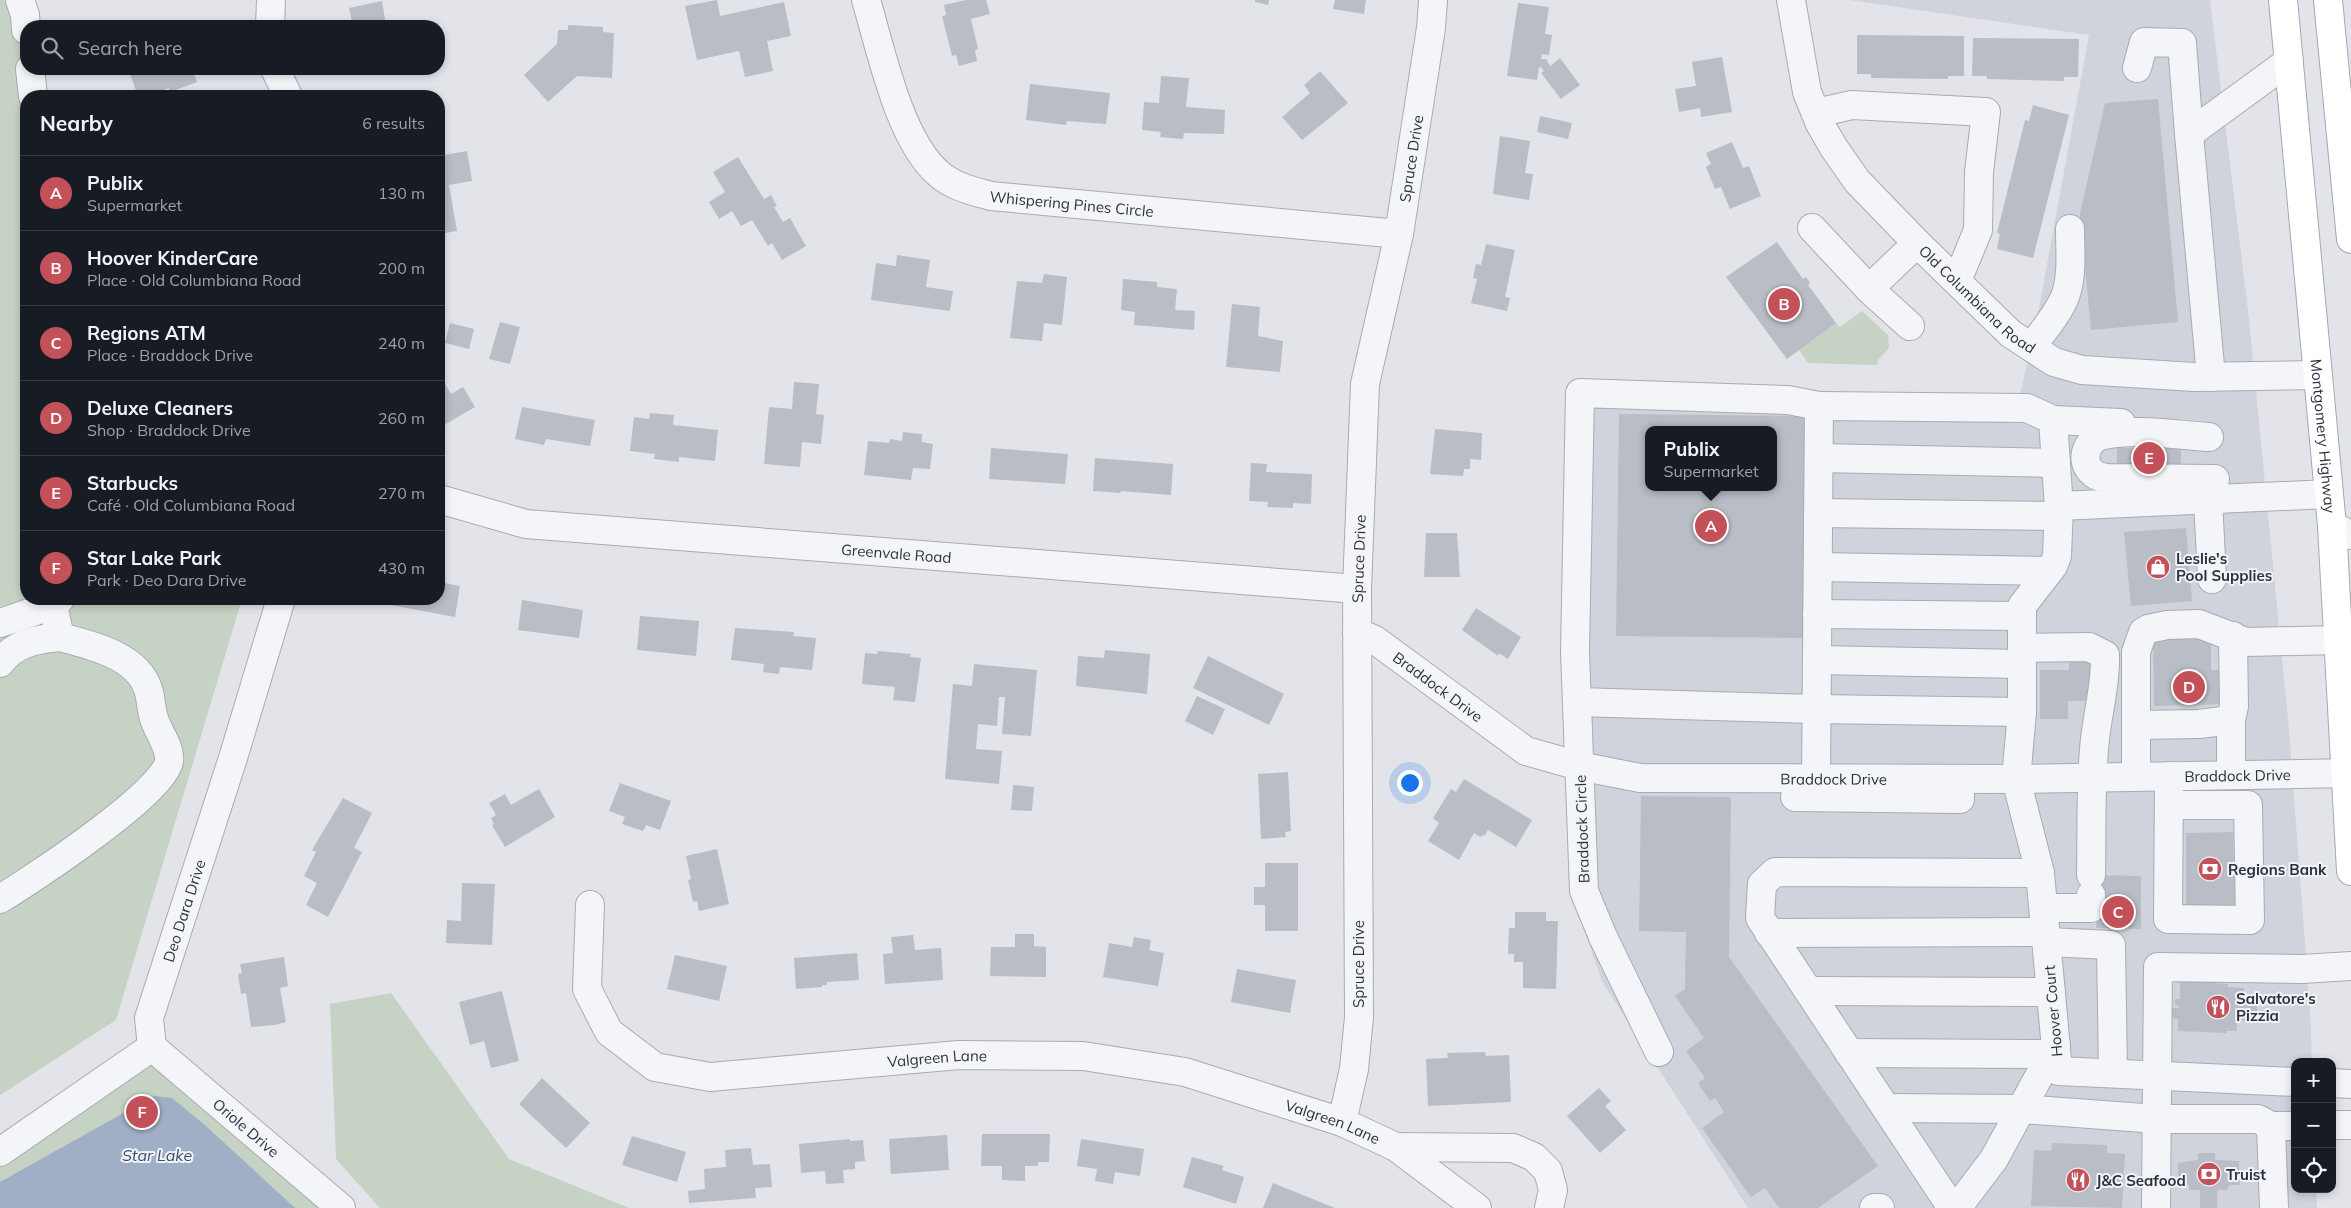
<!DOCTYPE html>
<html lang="en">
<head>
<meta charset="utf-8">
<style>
  :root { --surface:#171b24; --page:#242831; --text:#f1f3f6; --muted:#9ea1a6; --line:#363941; --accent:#c35159 }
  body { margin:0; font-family:Mulish,sans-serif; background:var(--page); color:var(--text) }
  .controls { position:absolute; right:15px; bottom:15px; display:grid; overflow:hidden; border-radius:10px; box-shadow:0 2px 8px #0003 }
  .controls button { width:45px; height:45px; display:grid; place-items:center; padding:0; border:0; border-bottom:1px solid var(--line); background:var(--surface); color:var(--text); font:25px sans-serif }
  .you { position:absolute; left:1409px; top:782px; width:18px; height:18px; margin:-12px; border:4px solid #fff; border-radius:50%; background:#1a73e8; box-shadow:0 0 0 8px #1a73e833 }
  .badge { display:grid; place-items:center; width:32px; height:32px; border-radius:50%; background:var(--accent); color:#fff; font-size:16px; font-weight:700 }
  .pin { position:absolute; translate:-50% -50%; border:2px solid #fff; box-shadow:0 1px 5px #0006 }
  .popup { position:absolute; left:1645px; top:426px; width:132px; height:65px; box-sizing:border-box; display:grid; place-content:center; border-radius:10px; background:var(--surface); filter:drop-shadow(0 1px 4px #0005); font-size:16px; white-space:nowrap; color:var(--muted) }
  .popup b { font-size:19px; color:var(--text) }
  .popup::after { content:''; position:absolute; left:50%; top:100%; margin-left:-10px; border:10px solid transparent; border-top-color:var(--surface) }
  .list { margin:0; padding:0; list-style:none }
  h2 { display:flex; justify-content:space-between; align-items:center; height:65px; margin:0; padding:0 20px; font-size:21px }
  h2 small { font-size:16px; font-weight:400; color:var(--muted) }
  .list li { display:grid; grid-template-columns:32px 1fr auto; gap:15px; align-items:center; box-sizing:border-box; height:75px; padding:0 20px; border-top:1px solid var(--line) }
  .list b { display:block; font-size:19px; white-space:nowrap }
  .list p { margin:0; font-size:16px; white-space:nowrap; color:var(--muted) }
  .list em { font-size:16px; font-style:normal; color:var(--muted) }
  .icon { flex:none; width:28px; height:28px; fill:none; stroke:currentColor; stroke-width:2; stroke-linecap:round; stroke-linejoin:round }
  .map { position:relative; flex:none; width:2351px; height:1208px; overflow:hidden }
  .search { position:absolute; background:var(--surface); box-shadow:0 2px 8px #0003; left:20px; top:20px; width:425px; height:55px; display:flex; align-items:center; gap:12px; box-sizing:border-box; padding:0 18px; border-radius:20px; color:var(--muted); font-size:19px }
  .panel { position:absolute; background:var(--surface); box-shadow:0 2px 8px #0003; left:20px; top:90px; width:425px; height:515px; border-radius:20px }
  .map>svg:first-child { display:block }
</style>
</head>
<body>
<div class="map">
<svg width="2351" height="1208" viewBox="0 0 2351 1208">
  <rect width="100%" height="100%" fill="#e2e4e9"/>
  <path fill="#d0d3db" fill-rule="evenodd" d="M1850,0H2210L2249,319L2289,730L2310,1010L2312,1062H2295V1189H2316L2317,1208H1748L1602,981L1584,930L1588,398L2020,396L2040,303L2089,35ZM1648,430H1774V487H1648Z"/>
  <g fill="#c6d2c3">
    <polygon points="0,0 27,0 26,69 42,69 47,96 26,96 26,599 242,599 116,1020 0,1095"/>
    <polygon points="1862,311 1888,335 1889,348 1878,360 1877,365 1808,363 1799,350 1836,323 1840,327"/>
    <polygon points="391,993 509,1159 629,1208 380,1208 336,1159 330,1004"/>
    <polygon points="150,1063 304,1191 322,1208 0,1208 0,1161"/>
  </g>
  <polygon fill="#a0afc6" points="154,1096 172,1098 206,1126 295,1208 0,1208 0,1182"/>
  <g fill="#b9bdc5" fill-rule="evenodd">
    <polygon points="717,0 720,16 784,2 791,36 767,41 773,71 745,77 739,51 697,60 685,6"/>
    <polygon points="966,0 986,0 990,14 971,19 978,49 975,50 977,61 959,66 956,55 952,56 942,16 946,15 944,5"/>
    <polygon points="1255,0 1269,0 1268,5 1255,2"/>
    <polygon points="1335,0 1366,0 1364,14 1333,9"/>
    <polygon points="382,1 386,26 353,26 349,8"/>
    <polygon points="1518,3 1549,7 1545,34 1552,35 1549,55 1542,54 1541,59 1546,59 1550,66 1560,58 1580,85 1561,99 1541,73 1544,71 1541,67 1539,67 1537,80 1507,76"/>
    <polygon points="568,25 603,27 603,32 614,33 612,78 577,76 548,102 524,75 557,44 558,30 568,30"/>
    <polygon points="1857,35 1964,36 1964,76 1948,76 1948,79 1871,78 1871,74 1857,74"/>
    <polygon points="1973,38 2079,39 2078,77 2064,77 2064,81 1987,79 1987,76 1972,76"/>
    <polygon points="1722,57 1732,112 1701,117 1700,108 1679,112 1675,89 1696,86 1692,62"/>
    <polygon points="144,69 192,69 197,82 170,92 169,88 146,96 138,96 130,74"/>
    <polygon points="1320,71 1348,103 1302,140 1282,117 1310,93 1304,85"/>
    <polygon points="1161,76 1189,78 1186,107 1225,110 1224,134 1184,133 1183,139 1160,137 1161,132 1142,130 1144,102 1159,103"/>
    <polygon points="1030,84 1110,93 1106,124 1067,121 1066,125 1026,120"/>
    <polygon points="2158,99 2178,322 2091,330 2080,214 2105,103"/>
    <polygon points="2033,105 2069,115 2033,258 1997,249 2000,234 1997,233 2025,120 2029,121"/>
    <polygon points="1540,116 1572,123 1568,139 1537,132"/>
    <polygon points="1500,136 1530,141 1525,173 1533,174 1529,200 1493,194"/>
    <polygon points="1732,142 1743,168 1749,166 1761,196 1730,209 1721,187 1715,189 1706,167 1711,164 1706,153"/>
    <polygon points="467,151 472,181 449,185 457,231 439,234 439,156"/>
    <polygon points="738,157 764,199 771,195 777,206 774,207 783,222 790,218 806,246 782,260 772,243 768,246 752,220 741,226 732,211 719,219 709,202 725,192 713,172"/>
    <polygon points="1777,242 1803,279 1806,277 1810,283 1808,285 1836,323 1787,359 1726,277"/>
    <polygon points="1486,244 1515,250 1505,297 1510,298 1507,311 1471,303 1477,279 1473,278 1476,264 1481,265"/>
    <polygon points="897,255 930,260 926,287 953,291 950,311 871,300 876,263 896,266"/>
    <polygon points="1044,274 1067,277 1062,325 1044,323 1042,341 1010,338 1017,281 1042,283"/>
    <polygon points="1123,279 1157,282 1157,287 1177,289 1175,310 1195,311 1194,330 1134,325 1135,312 1121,310"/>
    <polygon points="1232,304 1260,307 1258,336 1283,341 1280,372 1226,367"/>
    <polygon points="500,322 520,327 510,364 489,359"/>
    <polygon points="450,323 474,329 469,349 445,343"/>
    <polygon points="439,374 451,394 463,387 475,407 439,428"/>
    <polygon points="794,382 819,384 816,414 824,415 821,444 802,442 800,467 764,464 769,407 792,409"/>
    <polygon points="522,407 595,420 590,446 546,439 544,445 515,439"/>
    <polygon points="650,413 674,415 673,425 718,430 715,461 679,457 679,462 654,459 655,454 630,451 634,417 649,419"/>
    <path d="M1619,414L1806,416L1803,638L1616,636ZM1648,430H1774V487H1648Z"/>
    <polygon points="1435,429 1482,433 1481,460 1470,459 1470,469 1464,469 1463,476 1430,474"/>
    <polygon points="903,432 922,434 922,442 933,444 930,469 913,468 911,480 864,475 868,441 889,443 890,439 902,441"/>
    <polygon points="991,448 1068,454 1065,484 989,479"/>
    <rect x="2117" y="448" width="64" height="20"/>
    <polygon points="1095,458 1173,464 1171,495 1121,491 1120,493 1093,491"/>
    <polygon points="1251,463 1267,464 1266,472 1312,474 1311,504 1293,503 1293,508 1267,507 1268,502 1249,501"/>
    <polygon points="2186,528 2192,601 2131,606 2124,532"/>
    <polygon points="1426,533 1457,533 1460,577 1424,577"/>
    <polygon points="439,582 460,586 455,617 391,605 392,599 439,599"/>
    <polygon points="522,600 583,610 579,638 518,630"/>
    <polygon points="1476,608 1521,637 1508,659 1499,653 1498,656 1462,630"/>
    <polygon points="640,616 699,621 696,656 637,650"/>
    <polygon points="735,628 794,632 793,636 816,638 812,670 780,667 779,674 763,672 764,664 731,660"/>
    <polygon points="2153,636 2211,636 2211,670 2223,670 2224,704 2154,706"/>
    <polygon points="1105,650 1150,654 1147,694 1076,686 1078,656 1104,658"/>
    <polygon points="878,651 911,654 910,657 921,658 915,702 893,700 895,687 862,684 865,653 877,654"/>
    <polygon points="1208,656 1284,694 1269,725 1193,688"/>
    <polygon points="2069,658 2094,658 2094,701 2068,701 2068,719 2040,719 2040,670 2069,670"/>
    <polygon points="974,664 1037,670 1031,736 1002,734 1005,697 999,697 997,726 978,724 976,749 1002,751 999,784 945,779 953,684 972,686"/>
    <polygon points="1197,696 1225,709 1213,735 1185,721"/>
    <polygon points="1288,772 1291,831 1285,832 1286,837 1261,839 1258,774"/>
    <polygon points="1464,779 1532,820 1516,847 1488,830 1485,835 1480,837 1474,833 1459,860 1428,841 1439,823 1433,818 1451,789 1456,792"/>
    <polygon points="620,783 671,801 660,830 646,825 643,831 622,824 625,817 609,811"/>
    <polygon points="1013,785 1034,787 1032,811 1011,810"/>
    <polygon points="539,789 555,817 505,847 492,825 494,824 491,818 496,815 489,803 505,794 511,805"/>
    <polygon points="1641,796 1731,797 1729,957 1878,1166 1818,1208 1779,1208 1765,1188 1751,1197 1702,1128 1724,1112 1715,1098 1710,1101 1698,1083 1705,1078 1686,1051 1704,1038 1675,996 1685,989 1686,932 1639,931"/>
    <polygon points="343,798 372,813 354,848 362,852 328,917 306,905 317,883 304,876 316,852 312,850"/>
    <polygon points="2233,832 2235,906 2186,905 2186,833"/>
    <polygon points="717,849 729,904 699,911 697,901 693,902 688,880 691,879 686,856"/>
    <polygon points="1265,863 1298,863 1298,931 1265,931 1265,905 1254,905 1254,887 1265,887"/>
    <polygon points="2085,875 2141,876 2141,929 2096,928 2096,896"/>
    <polygon points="462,883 495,884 492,945 446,943 447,920 461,921"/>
    <polygon points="1515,912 1546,912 1546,921 1558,921 1556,989 1523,988 1523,962 1514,962 1514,954 1508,954 1509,928 1515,928"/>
    <polygon points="1015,934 1034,934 1034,946 1046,947 1046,977 990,976 991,947 1015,947"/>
    <polygon points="913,935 915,950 941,948 943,980 885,984 883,954 893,953 891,937"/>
    <polygon points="1134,937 1151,940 1149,950 1164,953 1158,986 1103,977 1109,943 1132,947"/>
    <polygon points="857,953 859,980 827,982 827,985 822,985 822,987 796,989 794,958"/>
    <polygon points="675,955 727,966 719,1001 667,989"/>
    <polygon points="284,957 288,986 280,988 286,1022 275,1025 251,1027 246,993 241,994 238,974 242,973 240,964"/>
    <polygon points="1237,969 1296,980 1290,1013 1231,1002"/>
    <polygon points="2208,979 2215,980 2215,983 2228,984 2228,987 2244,988 2244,1002 2257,1003 2257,1021 2237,1020 2237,1031 2226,1031 2226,1033 2178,1031 2178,1019 2169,1018 2170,1008 2179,1008 2179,1005 2175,1005 2175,999 2180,999 2180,981 2208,982"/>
    <polygon points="502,991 519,1061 491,1068 484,1041 470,1045 459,1002"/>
    <polygon points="1485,1052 1486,1056 1509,1055 1511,1102 1428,1106 1426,1059 1448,1058 1447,1053"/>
    <polygon points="542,1078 590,1123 566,1148 519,1104"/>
    <polygon points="1599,1088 1611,1101 1605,1106 1626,1130 1600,1153 1567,1116"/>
    <polygon points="982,1134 1050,1134 1049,1162 1038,1162 1038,1166 1025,1166 1025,1181 1002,1180 1002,1166 981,1166"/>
    <polygon points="947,1135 949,1170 891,1174 889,1139"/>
    <polygon points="632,1136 686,1152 677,1182 622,1165"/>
    <polygon points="850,1139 850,1141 863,1140 865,1161 855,1162 855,1169 843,1170 844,1183 826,1184 825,1171 801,1173 799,1144"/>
    <polygon points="1081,1139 1144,1149 1140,1176 1115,1172 1113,1184 1095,1181 1097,1169 1077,1166"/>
    <polygon points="2052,1143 2107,1145 2107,1153 2125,1154 2122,1208 2031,1206 2034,1150 2051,1151"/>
    <polygon points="751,1148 753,1165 770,1164 772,1187 755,1188 756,1198 689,1203 688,1191 705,1189 704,1169 726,1167 725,1150"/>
    <polygon points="2198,1153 2215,1153 2215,1160 2239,1161 2240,1185 2229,1185 2227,1190 2217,1190 2217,1208 2200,1208 2200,1190 2189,1190 2189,1185 2178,1185 2178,1163 2198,1160"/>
    <polygon points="1192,1157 1224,1166 1222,1170 1244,1177 1236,1204 1183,1187"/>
    <polygon points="1273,1183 1335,1208 1263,1208"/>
  </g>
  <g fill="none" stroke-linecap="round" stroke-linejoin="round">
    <g stroke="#a7abb3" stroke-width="30">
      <g id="minor">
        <polyline points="20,0 25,15 26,30"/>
        <path id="s1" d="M866,0C881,50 899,140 939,174C954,187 973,191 991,196L1399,234"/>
        <path id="s2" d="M1791,0L1807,92L1820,124L1834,148L1857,181L1917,243L2011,334L2054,362L2082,370L2194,377L2318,375"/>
        <polyline points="270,26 271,0"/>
        <polyline points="2137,68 2144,42 2182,43 2189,134 2289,61"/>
        <polyline points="30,69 33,96"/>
        <polyline points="275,69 288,96"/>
        <polyline points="1816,113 1852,105 1986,112 1979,172 1978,230 1957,281"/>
        <polyline points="2189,134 2211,377"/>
        <polyline points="1812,228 1869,289 1917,243"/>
        <polyline points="1869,289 1910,326"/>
        <path d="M2031,347C2043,332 2056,316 2064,299C2073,279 2070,251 2070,229"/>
        <polyline points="2053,420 2121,423"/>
        <path d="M2209,437C2175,435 2137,428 2104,435C2087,438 2078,461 2093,473C2096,477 2103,477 2107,478L2215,479"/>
        <polyline points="1819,458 2056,463"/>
        <path id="s3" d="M439,499L526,524L1357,589"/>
        <polyline points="2208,499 2212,579"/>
        <polyline points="1818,513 2058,516"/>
        <polyline points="2332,526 2351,535"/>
        <polyline points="1818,567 2049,571"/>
        <polyline points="1817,614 2022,616"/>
        <polyline points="0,623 53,605 60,599"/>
        <path id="s4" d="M1357,632L1375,640L1526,751L1579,766L1640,778L2016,779L2351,773"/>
        <path d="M2022,648L2089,647L2105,655C2106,684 2098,711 2095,739C2090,784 2092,830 2091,875"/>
        <polyline points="1817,660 2022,664"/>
        <path d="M0,663C15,643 36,639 60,637L53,605"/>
        <polyline points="1577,702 1816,709 2022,712"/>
        <polyline points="2136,725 2199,724 2231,720 2234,706 2233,636"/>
        <polyline points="2231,775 2231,720"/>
        <polyline points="2136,776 2136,652 2143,632 2148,629 2167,625 2199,624 2246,642 2338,640"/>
        <polyline points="1816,779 1819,406 2027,408 2053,420 2059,508"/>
        <polyline points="1795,797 1960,799 1960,779"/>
        <polyline points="2169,805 2248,805 2250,920 2168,919 2169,776"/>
        <path d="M0,899C30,881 165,792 169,761C171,746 156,730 153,715C151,707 151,698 148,689C137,655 90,645 60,637"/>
        <path id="s5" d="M590,905L587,989L609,1032L655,1067L710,1077L959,1055L1083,1056L1185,1072L1342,1122L1396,1147L1477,1208"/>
        <polyline points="2044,908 2091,908 2091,895"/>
        <polyline points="1769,933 2046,932"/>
        <polyline points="2047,942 2111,945 2113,1073"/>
        <polyline points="1809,991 2051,992"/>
        <path id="s6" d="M152,1047L149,1018L233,758L281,599"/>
        <path id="s7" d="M152,1047L341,1208"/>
        <polyline points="1659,1052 1603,937 1584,891 1575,652 1580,393 1788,400 1819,406"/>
        <polyline points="1849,1053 2051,1054"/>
        <polyline points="2295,1082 2058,1071 2040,873 2016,779 2022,712 2022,606 2053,566 2057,556 2059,506 2329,494"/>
        <polyline points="2332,1083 2351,1084"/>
        <polyline points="1886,1108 2022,1109 2157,1119 2258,1119 2271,1126"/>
        <path id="s8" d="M1342,1122L1354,1069L1359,1017L1357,589L1365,384L1399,234L1431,28L1433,0"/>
        <polyline points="2332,1125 2351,1125"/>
        <polyline points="1396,1147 1513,1148 1534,1157 1548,1171 1553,1190 1549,1208"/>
        <polyline points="0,1152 152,1047"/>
        <polyline points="1874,1208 1880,1208"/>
        <polyline points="1952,1208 1760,918 1762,884 1775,872 2040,873"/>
        <polyline points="1957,1208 1994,1159 2056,1045"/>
        <polyline points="2156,1208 2158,967 2302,969 2351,966"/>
        <polyline points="2274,1208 2271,1126 2295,1126"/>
      </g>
    </g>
    <g stroke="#a2a8b4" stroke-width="30">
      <g id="major">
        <path id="s9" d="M2283,0L2332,526L2351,871"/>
        <polyline points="2328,0 2351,239"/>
      </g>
    </g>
    <use href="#minor" stroke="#f4f5f8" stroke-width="28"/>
    <use href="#major" stroke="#fff" stroke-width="28"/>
  </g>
  <defs>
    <g id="shop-disc" transform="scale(1.25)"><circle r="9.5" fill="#c35159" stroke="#f1f3f6"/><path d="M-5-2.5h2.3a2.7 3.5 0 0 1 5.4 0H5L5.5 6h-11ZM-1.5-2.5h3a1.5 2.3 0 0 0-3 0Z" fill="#fff"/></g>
    <g id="bank-disc" transform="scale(1.25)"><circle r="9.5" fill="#c35159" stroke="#f1f3f6"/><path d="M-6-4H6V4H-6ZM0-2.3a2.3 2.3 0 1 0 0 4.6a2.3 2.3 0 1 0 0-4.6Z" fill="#fff"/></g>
    <g id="restaurant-disc" transform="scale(1.25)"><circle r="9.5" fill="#c35159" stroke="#f1f3f6"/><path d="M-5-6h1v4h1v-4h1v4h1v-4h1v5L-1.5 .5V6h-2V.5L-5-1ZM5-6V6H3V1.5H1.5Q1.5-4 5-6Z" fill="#fff"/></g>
  </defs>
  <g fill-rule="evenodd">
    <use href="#shop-disc" x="2158" y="567"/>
    <use href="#bank-disc" x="2210" y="869"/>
    <use href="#restaurant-disc" x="2218" y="1007"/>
    <use href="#bank-disc" x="2209" y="1174"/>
    <use href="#restaurant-disc" x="2078" y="1180"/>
  </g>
  <g text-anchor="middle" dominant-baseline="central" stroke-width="4" stroke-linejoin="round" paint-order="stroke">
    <g font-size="15" fill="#2b313f" stroke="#f1f3f6">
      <text stroke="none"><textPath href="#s8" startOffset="970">Spruce Drive</textPath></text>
      <text stroke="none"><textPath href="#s1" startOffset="329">Whispering Pines Circle</textPath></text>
      <text stroke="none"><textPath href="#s2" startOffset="365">Old Columbiana Road</textPath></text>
      <text stroke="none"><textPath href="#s9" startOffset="438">Montgomery Highway</textPath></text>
      <text stroke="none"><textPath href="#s3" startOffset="462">Greenvale Road</textPath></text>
      <text stroke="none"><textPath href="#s8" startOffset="565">Spruce Drive</textPath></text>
      <text stroke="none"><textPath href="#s4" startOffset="98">Braddock Drive</textPath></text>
      <text stroke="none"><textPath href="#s4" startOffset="922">Braddock Drive</textPath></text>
      <text stroke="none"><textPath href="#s4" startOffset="518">Braddock Drive</textPath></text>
      <text transform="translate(1582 829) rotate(-92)">Braddock Circle</text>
      <text stroke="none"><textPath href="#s6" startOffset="142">Deo Dara Drive</textPath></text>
      <text transform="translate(1358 964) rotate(-90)">Spruce Drive</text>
      <text transform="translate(2053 1011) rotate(-95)">Hoover Court</text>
      <text stroke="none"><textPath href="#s5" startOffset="474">Valgreen Lane</textPath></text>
      <text stroke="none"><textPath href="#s5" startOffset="879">Valgreen Lane</textPath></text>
      <text stroke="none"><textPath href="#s7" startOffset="124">Oriole Drive</textPath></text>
    </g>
    <g font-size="15" font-weight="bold" fill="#2b313f" stroke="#f1f3f6" text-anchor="start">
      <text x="2176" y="558">Leslie's<tspan x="2176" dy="17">Pool Supplies</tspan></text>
      <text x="2228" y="869">Regions Bank</text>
      <text x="2236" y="998">Salvatore's<tspan x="2236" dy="17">Pizzia</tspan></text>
      <text x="2226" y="1174">Truist</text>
      <text x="2096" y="1180">J&amp;C Seafood</text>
    </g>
    <g font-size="16" font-style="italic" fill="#384d70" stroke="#f1f3f6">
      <text x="157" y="1155">Star Lake</text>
    </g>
  </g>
</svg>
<div class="controls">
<button>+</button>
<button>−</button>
<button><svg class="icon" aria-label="locate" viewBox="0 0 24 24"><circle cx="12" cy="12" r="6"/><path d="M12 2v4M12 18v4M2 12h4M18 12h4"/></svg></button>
</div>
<div class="you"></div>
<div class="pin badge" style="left:1711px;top:526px">A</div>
<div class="popup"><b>Publix</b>Supermarket</div>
<div class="pin badge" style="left:1784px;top:304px">B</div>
<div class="pin badge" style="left:2118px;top:912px">C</div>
<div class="pin badge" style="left:2189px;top:687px">D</div>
<div class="pin badge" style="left:2149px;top:458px">E</div>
<div class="pin badge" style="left:142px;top:1112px">F</div>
<div class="search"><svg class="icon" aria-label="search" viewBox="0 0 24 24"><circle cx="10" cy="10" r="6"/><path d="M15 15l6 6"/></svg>Search here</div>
<section class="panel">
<h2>Nearby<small>6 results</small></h2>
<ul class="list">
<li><span class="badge">A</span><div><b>Publix</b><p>Supermarket</p></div><em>130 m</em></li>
<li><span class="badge">B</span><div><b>Hoover KinderCare</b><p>Place · Old Columbiana Road</p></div><em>200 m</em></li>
<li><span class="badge">C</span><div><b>Regions ATM</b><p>Place · Braddock Drive</p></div><em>240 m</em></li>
<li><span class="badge">D</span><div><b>Deluxe Cleaners</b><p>Shop · Braddock Drive</p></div><em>260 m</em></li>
<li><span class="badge">E</span><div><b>Starbucks</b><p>Café · Old Columbiana Road</p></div><em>270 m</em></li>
<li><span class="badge">F</span><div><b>Star Lake Park</b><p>Park · Deo Dara Drive</p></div><em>430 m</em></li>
</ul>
</section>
</div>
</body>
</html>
